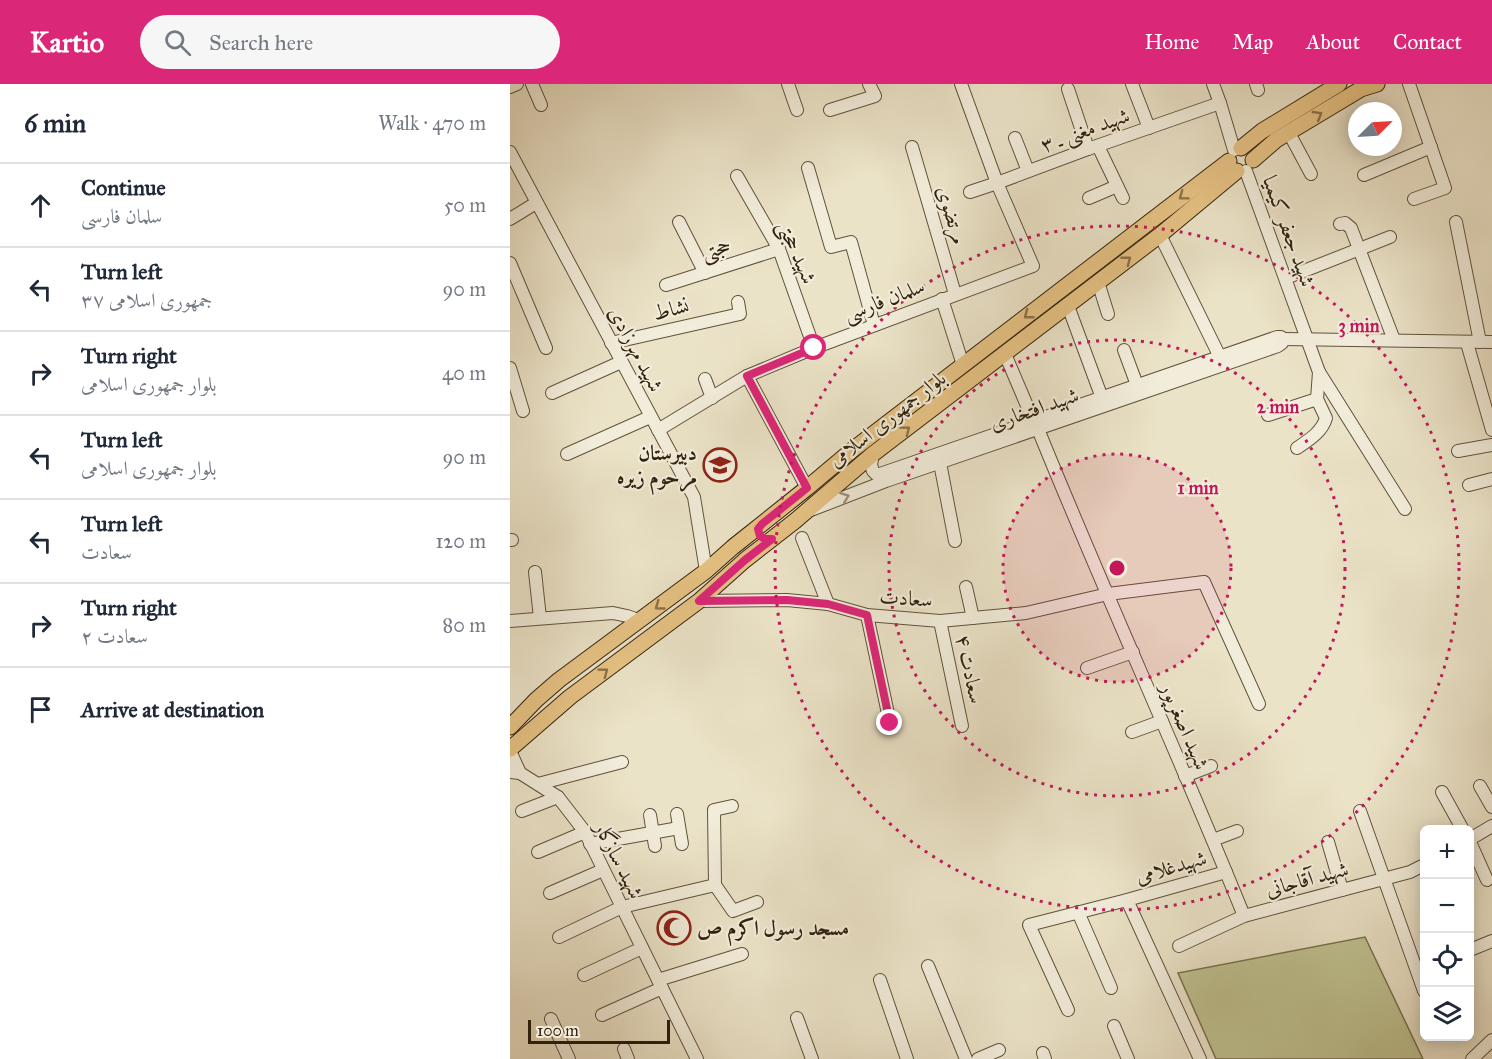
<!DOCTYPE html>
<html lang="en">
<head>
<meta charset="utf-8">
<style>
  :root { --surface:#fff; --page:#f6f6f7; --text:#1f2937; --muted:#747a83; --line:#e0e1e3; --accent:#db2777 }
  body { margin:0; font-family:"IM FELL Great Primer",Amiri,serif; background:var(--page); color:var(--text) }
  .controls { position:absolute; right:18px; bottom:18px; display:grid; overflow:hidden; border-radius:9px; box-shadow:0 3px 15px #0003 }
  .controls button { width:54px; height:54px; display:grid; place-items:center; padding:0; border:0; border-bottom:2px solid var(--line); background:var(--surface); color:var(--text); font:30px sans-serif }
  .compass { position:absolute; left:838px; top:18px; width:54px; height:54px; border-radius:50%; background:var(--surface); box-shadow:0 3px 15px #0003; rotate:66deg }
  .scale { position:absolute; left:18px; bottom:15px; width:142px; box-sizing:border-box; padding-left:6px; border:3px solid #31210d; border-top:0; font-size:16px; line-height:21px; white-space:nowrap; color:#31210d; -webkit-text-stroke:4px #f2eddb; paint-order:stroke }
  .stop { position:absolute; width:18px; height:18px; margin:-14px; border:4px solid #db2777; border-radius:50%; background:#fff }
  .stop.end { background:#db2777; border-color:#fff; box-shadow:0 2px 6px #0008 }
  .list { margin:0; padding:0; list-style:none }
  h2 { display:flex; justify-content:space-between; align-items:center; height:78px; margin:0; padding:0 24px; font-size:26px }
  h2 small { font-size:20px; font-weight:400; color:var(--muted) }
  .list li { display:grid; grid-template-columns:39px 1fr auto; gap:18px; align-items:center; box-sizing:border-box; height:84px; padding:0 24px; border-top:2px solid var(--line) }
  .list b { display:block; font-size:22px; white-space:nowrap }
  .list p { margin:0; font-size:20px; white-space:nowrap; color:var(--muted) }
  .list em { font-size:20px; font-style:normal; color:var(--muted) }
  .icon { flex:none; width:33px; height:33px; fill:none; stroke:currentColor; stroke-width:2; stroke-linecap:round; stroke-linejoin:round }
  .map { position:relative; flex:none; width:982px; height:975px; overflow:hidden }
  header { display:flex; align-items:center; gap:36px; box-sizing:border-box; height:84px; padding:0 30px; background:var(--accent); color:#fff }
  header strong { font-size:28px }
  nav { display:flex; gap:33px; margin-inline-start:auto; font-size:21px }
  .search { width:420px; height:54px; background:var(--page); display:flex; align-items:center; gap:15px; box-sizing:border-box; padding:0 21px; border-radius:33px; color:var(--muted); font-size:22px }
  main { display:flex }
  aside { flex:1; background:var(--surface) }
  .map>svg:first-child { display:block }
</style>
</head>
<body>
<header>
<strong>Kartio</strong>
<div class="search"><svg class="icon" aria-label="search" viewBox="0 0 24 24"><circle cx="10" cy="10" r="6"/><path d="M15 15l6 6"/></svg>Search here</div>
<nav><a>Home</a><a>Map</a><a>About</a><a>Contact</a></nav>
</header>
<main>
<aside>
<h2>6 min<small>Walk · 470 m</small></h2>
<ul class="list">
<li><svg class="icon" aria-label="ahead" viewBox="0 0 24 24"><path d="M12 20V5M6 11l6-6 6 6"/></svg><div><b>Continue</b><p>سلمان فارسی</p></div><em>50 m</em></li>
<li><svg class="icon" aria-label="left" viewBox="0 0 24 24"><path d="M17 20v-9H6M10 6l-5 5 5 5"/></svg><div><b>Turn left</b><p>جمهوری اسلامی ۳۷</p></div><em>90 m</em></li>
<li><svg class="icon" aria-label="right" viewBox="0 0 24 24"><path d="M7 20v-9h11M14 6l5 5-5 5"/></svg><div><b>Turn right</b><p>بلوار جمهوری اسلامی</p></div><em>40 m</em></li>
<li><svg class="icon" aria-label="left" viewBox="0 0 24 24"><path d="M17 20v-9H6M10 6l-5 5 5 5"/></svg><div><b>Turn left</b><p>بلوار جمهوری اسلامی</p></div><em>90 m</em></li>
<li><svg class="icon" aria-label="left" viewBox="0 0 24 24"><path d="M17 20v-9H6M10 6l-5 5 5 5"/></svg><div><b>Turn left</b><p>سعادت</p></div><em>120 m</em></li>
<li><svg class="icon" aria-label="right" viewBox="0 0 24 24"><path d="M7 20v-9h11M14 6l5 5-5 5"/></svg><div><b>Turn right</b><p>سعادت ۲</p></div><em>80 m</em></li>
<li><svg class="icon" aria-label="arrive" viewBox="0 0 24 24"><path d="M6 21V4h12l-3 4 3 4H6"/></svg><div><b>Arrive at destination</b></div></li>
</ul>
</aside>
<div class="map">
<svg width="982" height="975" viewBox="0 0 982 975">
  <rect width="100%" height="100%" fill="#ebe3c8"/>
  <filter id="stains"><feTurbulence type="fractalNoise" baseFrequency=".00333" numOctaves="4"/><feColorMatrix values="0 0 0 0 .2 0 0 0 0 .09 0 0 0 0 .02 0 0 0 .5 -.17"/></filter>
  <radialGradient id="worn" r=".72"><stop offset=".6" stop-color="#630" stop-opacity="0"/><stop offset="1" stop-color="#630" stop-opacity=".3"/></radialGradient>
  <polygon fill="#bfc190" stroke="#78714e" stroke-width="1.5" points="855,853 913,975 706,975 668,889"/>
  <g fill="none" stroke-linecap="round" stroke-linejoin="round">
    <g stroke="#60523c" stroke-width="14">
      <g id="minor">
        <polyline points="22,0 31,21"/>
        <polyline points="278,0 287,26"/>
        <polyline points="622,0 639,44"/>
        <polyline points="703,0 710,19 724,66"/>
        <polyline points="746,0 748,6"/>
        <polyline points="899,0 935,104 904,115"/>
        <polyline points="0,3 7,0"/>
        <polyline points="558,5 578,65"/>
        <polyline points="320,26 365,12 359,0"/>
        <polyline points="779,49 801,90"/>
        <polyline points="505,54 518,87"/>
        <polyline points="588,62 613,114"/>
        <polyline points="402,63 445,210"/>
        <polyline points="0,68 184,413 196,487"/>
        <polyline points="298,84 321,163 341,158 364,241"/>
        <polyline points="736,87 809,288 807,315 758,331"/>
        <polyline points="854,91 921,63"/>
        <polyline points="227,92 269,165 304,264"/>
        <polyline points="460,108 487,99 578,65 710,19"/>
        <polyline points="579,114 607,102"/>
        <polyline points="0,135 26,119"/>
        <polyline points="169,138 195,189"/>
        <polyline points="946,138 970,258"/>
        <polyline points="830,140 835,139 841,144 884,256"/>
        <polyline points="650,151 710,273"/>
        <polyline points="0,179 36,264"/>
        <polyline points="776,194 880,153"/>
        <polyline points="588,198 598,230"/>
        <polyline points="156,201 269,165"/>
        <polyline points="432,215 453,281"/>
        <polyline points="558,222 592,314"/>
        <polyline points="773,255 982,258"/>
        <polyline points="101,259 230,230 228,218"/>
        <polyline points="957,259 982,346"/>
        <polyline points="614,266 627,301"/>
        <polyline points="495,270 518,324"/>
        <polyline points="0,284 13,327"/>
        <polyline points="809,288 895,425"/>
        <polyline points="237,292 297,404"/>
        <polyline points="195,295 202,314"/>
        <polyline points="42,309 111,278"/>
        <path d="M528,345C594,508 668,669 734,832L900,788L914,781"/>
        <polyline points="148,346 237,292 304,264 523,182 487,99 451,0"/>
        <path d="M787,364C799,356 812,348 816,334L807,315"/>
        <polyline points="948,367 982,361"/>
        <polyline points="57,370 140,333"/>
        <polyline points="430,379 445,457"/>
        <polyline points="959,401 982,395"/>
        <polyline points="301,426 376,397 768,262 772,259 773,255 771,253 767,253 367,391 363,387 361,381 363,370"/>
        <polyline points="292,454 318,520"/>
        <polyline points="0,456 2,456"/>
        <polyline points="25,488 30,534"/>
        <polyline points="456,503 463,534"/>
        <polyline points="189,517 277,516 318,520 357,531 430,537 516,529 598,510 694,498 749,620"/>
        <polyline points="357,531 380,639"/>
        <polyline points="0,537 103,529 117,532 128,536"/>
        <polyline points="430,537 452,642"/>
        <polyline points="577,584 623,568"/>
        <polyline points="622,648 652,637"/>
        <polyline points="0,667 10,689"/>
        <polyline points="0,688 10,689 48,713 75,748 187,975"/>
        <polyline points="675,692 701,682"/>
        <polyline points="28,700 112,678"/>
        <polyline points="970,702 982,723"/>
        <polyline points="932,708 953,746"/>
        <polyline points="12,727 48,713"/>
        <polyline points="850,727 914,907"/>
        <polyline points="167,730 172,760"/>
        <polyline points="140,731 145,762"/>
        <polyline points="960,755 982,742"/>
        <polyline points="703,756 727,747"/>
        <polyline points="818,758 832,806"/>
        <polyline points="960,758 977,796"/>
        <polyline points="80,760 169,744"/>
        <polyline points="28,768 75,748"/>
        <polyline points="205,801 223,827 247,818"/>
        <polyline points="40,809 93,786"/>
        <polyline points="617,816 690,975"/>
        <polyline points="568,828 601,904"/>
        <polyline points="49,853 112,823 205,801 204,726 222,722"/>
        <polyline points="669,862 734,832"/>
        <polyline points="960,866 982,857"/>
        <polyline points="418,882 456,975"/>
        <polyline points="74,891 132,864"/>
        <polyline points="148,896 232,870"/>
        <polyline points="370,896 397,975"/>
        <polyline points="558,926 519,841 617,816 716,788"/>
        <polyline points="92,931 152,904"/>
        <polyline points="287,934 302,975"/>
        <polyline points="41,935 59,975"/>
        <polyline points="604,942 618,975"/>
        <polyline points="114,965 118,975"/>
        <polyline points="533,969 535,975"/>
        <polyline points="468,975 489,966"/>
        <polyline points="962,975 982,956"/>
      </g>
    </g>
    <g stroke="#31210d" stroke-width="17">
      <g id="major">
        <polyline points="731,64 752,47 829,0"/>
        <polyline points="743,76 766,56 851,5 867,0"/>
        <polyline points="0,643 26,616 49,596 196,487 223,463 297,404 341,367 719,77"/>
        <polyline points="0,665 60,613 189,517 235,476 285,437 363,370 650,151 727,87"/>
      </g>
    </g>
    <use href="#minor" stroke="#f2eddb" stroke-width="12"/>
    <use href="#major" stroke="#e6c284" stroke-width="15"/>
  </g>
  <defs><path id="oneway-chevron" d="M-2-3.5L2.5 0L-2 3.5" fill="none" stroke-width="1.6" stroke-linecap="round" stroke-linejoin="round" transform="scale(1.5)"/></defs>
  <g stroke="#8c7248">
    <use href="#oneway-chevron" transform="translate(808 31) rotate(-31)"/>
    <use href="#oneway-chevron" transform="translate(673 112) rotate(143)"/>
    <use href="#oneway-chevron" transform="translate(617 176) rotate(-38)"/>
    <use href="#oneway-chevron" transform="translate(518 231) rotate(142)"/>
    <use href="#oneway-chevron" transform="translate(396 346) rotate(-37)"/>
    <use href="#oneway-chevron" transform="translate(149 522) rotate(144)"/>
    <use href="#oneway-chevron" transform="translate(94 588) rotate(-37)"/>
  </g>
  <use stroke="#9b917e" href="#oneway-chevron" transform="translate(335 413) rotate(-21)"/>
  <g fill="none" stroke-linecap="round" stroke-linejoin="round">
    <polyline stroke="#db2777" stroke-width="8" points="304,264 237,292 297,404 252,440 248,445 250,452 255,455 262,455 235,476 189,517 277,516 318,520 357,531 380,639"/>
  </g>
  <circle cx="607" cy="484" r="114" fill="#c2185b" fill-opacity=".12"/>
  <g fill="none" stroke="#c2185b" stroke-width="3" stroke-dasharray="3 6">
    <circle cx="607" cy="484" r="114"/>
    <circle cx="607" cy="484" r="228"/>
    <circle cx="607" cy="484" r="342"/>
  </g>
  <defs>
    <g id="school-ring" transform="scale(1.725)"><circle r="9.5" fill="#f2eddb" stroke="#8f2418" stroke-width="1.5"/><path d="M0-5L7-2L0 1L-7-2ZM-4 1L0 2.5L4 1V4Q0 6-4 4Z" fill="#8f2418"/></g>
    <g id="mosque-ring" transform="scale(1.725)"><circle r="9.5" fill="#f2eddb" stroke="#8f2418" stroke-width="1.5"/><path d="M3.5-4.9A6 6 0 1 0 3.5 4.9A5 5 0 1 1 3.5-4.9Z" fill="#8f2418"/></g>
  </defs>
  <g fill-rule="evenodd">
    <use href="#school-ring" x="210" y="381"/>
    <use href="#mosque-ring" x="164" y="844"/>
  </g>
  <g text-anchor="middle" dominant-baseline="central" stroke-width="4.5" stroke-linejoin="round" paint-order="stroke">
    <g font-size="21" fill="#31210d" stroke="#f2eddb">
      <text transform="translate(575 46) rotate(-20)">شهید مغنی ـ ۳</text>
      <text transform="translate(442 131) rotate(74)">مرتضوی</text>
      <text transform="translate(779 147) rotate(70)">شهید جعفر کیمیا</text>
      <text transform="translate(206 165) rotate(-18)">حجتی</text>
      <text transform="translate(287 168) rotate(66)">شهید حجتی</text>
      <text transform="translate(374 216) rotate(-21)">سلمان فارسی</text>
      <text transform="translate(161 225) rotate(-13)">نشاط</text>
      <text transform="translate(126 265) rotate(62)">شهید مهرزادی</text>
      <text transform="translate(524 325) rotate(-19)">شهید افتخاری</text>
      <text transform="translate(377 335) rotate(-38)">بلوار جمهوری اسلامی</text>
      <text transform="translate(396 514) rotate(4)">سعادت</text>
      <text transform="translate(460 585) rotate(78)">سعادت ۴</text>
      <text transform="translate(675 642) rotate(67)">شهید اصغرپور</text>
      <text transform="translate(109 776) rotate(63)">شهید سازگار</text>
      <text transform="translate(661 783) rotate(-16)">شهیدغلامی</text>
      <text transform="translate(797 795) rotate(-15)">شهید آقاجانی</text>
    </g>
    <g font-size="21" font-weight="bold" fill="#31210d" stroke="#f2eddb" text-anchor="end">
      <text x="187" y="369">دبیرستان<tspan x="187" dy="24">مرحوم زیره</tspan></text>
      <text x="187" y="844" text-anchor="start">مسجد رسول اکرم ص</text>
    </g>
  </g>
  <circle cx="607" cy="484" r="9" fill="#c2185b" stroke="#f2eddb" stroke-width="3"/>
  <g font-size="18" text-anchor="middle" font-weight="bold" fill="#c2185b" stroke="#f2eddb" stroke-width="4.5" stroke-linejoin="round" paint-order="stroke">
    <text x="849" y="248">3 min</text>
    <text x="768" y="329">2 min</text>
    <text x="688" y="410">1 min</text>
  </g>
  <rect width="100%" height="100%" filter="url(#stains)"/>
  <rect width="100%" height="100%" fill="url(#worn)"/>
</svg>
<div class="controls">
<button>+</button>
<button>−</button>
<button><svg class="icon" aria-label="locate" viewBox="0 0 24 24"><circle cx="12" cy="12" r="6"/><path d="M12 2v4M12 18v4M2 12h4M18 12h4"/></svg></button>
<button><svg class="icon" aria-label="layers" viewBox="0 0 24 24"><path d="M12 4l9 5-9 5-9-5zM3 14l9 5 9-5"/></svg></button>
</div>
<svg class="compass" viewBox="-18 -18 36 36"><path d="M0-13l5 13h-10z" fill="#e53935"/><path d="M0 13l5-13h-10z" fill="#747a83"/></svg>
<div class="scale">100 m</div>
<div class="stop" style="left:304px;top:264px"></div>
<div class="stop end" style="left:380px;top:639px"></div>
</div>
</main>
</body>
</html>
